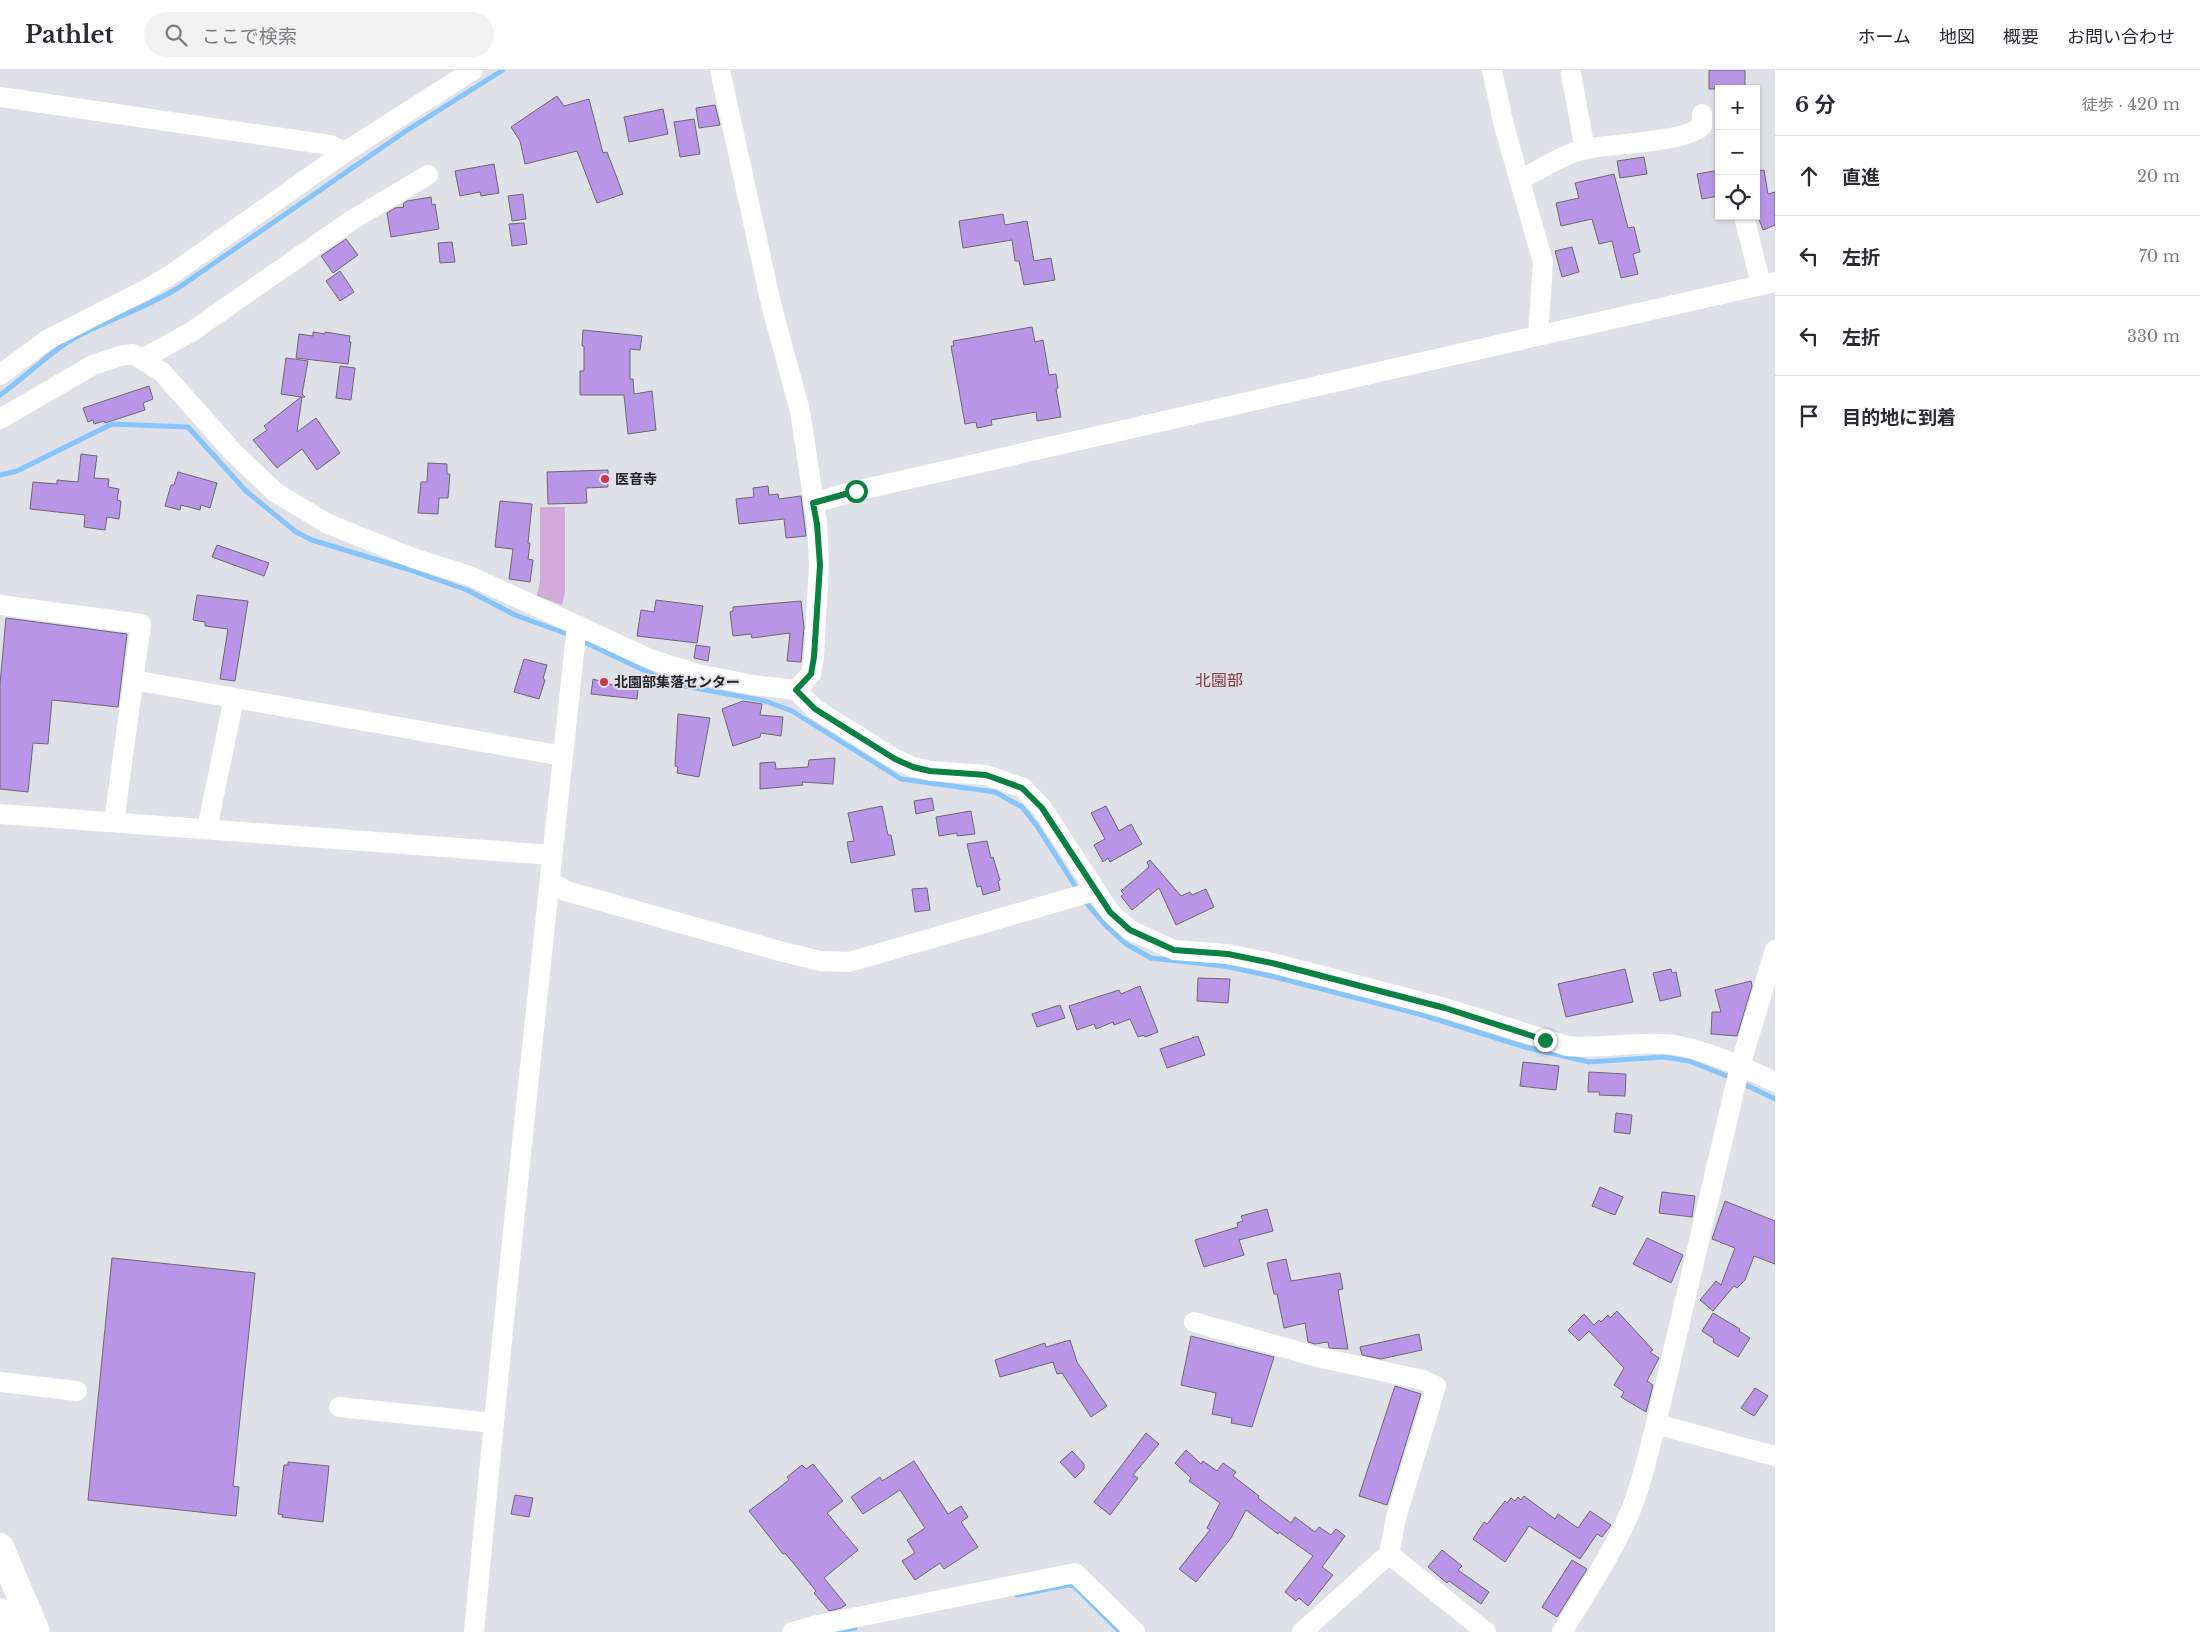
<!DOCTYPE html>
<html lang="ja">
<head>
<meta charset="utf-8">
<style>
  :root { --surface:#fff; --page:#f2f2f3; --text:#2b2b33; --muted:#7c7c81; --line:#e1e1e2 }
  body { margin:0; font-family:"Libre Baskerville","Noto Sans JP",serif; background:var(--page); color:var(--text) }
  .controls { position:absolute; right:15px; top:15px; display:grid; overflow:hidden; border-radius:0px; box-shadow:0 1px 4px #0004 }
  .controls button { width:45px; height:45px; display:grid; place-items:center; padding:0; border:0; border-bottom:1px solid var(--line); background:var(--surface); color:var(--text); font:25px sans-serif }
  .stop { position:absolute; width:15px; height:15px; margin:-11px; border:4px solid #0b8043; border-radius:50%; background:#fff }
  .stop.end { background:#0b8043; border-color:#fff; box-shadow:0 1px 5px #0008 }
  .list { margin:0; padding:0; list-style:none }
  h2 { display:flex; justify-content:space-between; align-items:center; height:65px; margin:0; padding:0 20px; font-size:21px }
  h2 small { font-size:16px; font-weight:400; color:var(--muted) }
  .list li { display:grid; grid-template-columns:32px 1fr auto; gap:15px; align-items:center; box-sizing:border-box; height:80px; padding:0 20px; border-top:1px solid var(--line) }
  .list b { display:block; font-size:19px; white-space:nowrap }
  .list em { font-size:16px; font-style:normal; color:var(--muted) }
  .icon { flex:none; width:28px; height:28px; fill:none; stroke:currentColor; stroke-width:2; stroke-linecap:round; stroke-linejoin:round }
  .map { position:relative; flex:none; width:1775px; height:1562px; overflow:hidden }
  header { display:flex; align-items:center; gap:30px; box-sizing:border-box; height:70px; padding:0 25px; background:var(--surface); border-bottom:1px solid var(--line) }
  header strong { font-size:24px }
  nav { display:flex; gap:28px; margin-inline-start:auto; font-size:18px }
  .search { width:350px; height:45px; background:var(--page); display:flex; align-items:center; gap:12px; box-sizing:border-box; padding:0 18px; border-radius:28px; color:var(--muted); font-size:19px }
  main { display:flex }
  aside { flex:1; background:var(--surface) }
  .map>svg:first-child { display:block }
</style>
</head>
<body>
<header>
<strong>Pathlet</strong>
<div class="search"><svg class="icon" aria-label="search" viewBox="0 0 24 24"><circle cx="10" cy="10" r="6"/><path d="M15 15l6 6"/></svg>ここで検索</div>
<nav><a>ホーム</a><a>地図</a><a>概要</a><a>お問い合わせ</a></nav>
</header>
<main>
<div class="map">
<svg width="1775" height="1562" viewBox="0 0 1775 1562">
  <rect width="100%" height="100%" fill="#e0e0e8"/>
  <polygon fill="#d2aad7" points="540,437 565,437 565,522 562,535 537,526 540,511"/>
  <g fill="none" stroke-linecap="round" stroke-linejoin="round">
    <g stroke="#87c4f9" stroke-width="5">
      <path d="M0,325C27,306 51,280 80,265C113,248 147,237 178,218L406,61L503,0"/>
      <polyline points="0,405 17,401 112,354 188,357 246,421 296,462 312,470 407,499 467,520 515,545 570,565"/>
      <polyline points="580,570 673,614 765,631 792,641 901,709 995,722 1022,737 1037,756 1079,822"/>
      <polyline points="1083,829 1106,856 1126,874 1151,888 1224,896 1271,906 1419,944 1525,977 1589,992 1664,987 1689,991 1732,1008"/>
      <polyline points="1742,1013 1775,1029"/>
      <polyline points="1017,1525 1069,1515 1074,1516 1120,1562"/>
      <polyline points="836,1562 855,1558"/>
    </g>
  </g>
  <g fill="#b995e8" stroke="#6b696f">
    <rect x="1709" y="0" width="36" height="19"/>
    <polygon points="557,26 564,36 589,29 603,83 607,82 623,124 597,133 577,81 525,94 520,71 511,57"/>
    <polygon points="715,35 720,55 699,58 696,38"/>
    <polygon points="663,39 668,64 629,72 624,47"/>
    <polygon points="694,49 700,84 680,87 674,52"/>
    <polygon points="1644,87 1647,104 1620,108 1617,91"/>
    <polygon points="494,94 499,123 481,126 480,122 460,126 455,101"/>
    <polygon points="1719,100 1719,126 1702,129 1697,104"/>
    <polygon points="1764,100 1768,124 1775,122 1775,155 1763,160 1756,141 1756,101"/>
    <polygon points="1614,104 1628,158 1634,157 1640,182 1633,184 1638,204 1621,208 1612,171 1599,174 1592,149 1561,156 1556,133 1579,128 1575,113"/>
    <polygon points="523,124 526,149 512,151 508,126"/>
    <polygon points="431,127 432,135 435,134 439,159 391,167 387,143 395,138 404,137 403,134 407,131"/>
    <polygon points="1003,144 1005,155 1027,151 1034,191 1051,188 1055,210 1024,215 1019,191 1015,191 1012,170 963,178 959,151"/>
    <polygon points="524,153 527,174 512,176 509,154"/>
    <polygon points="346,169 358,185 333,203 321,186"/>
    <polygon points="452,172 455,192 440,193 438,173"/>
    <polygon points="1572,177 1579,202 1562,207 1555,181"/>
    <polygon points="340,201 354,222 340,231 326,211"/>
    <polygon points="1032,257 1035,272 1043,270 1049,305 1056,304 1058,318 1056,319 1061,347 1037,351 1036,342 991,350 992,355 977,358 976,352 965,354 951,276 954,276 953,271"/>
    <polygon points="583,260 642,266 640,280 630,279 630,309 633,309 634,324 652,321 656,360 628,364 624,325 580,325 580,301 584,301 584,276 582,276"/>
    <polygon points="313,262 325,264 325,262 350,266 349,272 351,272 348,294 296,288 299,264 313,266"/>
    <polygon points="286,288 308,291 302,324 305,327 302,327 297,362 316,348 340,383 317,400 302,379 277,398 253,370 267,360 264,356 301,327 281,324"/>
    <polygon points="340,296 355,298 351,330 336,328"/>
    <polygon points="149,316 153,329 143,333 145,340 105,353 104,351 94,354 93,350 88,352 83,338"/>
    <polygon points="81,384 97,386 94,408 109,409 108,417 119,419 117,430 121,431 119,449 107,447 105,460 84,457 85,445 30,439 33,412 57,414 57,410 78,412"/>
    <polygon points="428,393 447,394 447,404 450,404 448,428 439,428 438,444 418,443 421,412 427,412"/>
    <polygon points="608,400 608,417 586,418 587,433 548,434 547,402"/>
    <polygon points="178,402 217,413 210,438 201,435 200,440 181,435 180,440 165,436 171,415 174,415"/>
    <polygon points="768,416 769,425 778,424 779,429 801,426 806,466 786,468 784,449 739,454 736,429 754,427 753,418"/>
    <polygon points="500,431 532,434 528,473 530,473 528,489 533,490 530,512 509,509 513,479 495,477"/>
    <polygon points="217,475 269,493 264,506 212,487"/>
    <polygon points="197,525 248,531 235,611 220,609 228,559 205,556 205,552 193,550"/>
    <polygon points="656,530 703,536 697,573 637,566 641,540 654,542"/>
    <polygon points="801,531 804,557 801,592 787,591 790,563 752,568 751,564 733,566 730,542 733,541 733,537"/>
    <polygon points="6,548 127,564 118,637 52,630 48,674 33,673 28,722 0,719 0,614"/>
    <polygon points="696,575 710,577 708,591 694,588"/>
    <polygon points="524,589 547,595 543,609 545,610 539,629 514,622"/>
    <polygon points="620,606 639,608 637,629 591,624 593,609 617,616"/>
    <polygon points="743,631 762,634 760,645 783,647 781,666 761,663 760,667 733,676 722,639"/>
    <polygon points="678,644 710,648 699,707 677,703 678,697 675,696"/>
    <polygon points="835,688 833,714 802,712 803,715 760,719 760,693 775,692 776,699 808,697 809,690"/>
    <polygon points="932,728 934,740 916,744 914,731"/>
    <polygon points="882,736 888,765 891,765 895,785 851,793 847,772 854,771 848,743"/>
    <polygon points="1106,736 1119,761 1131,754 1142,774 1110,792 1108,788 1103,792 1094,775 1105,769 1091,743"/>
    <polygon points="971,741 975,764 957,766 957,763 939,766 936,747"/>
    <polygon points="987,771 991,788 993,787 1000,810 998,811 1000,820 983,825 981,816 977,817 967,774"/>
    <polygon points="1150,790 1181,826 1190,822 1192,825 1206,819 1214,837 1176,855 1159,818 1132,840 1121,826 1124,824 1121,821 1149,797 1147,792"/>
    <polygon points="927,818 930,840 915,842 912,819"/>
    <polygon points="1625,899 1633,932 1566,947 1558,914"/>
    <polygon points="1671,899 1672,903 1676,902 1681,926 1660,931 1653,903"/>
    <polygon points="1198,908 1230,909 1228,933 1197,931"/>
    <polygon points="1751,911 1752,916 1737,966 1711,964 1712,942 1721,942 1715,920"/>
    <polygon points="1140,916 1158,962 1145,967 1144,965 1138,967 1130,949 1114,955 1113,952 1096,959 1094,954 1077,960 1069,936 1119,920 1121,924"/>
    <polygon points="1060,935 1065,948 1037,957 1032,944"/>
    <polygon points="1198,966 1205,985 1167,998 1160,979"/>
    <polygon points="1523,992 1559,996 1556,1020 1520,1016"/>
    <polygon points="1589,1002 1626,1004 1625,1026 1599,1025 1600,1022 1588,1022"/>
    <polygon points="1616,1043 1632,1045 1630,1064 1614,1062"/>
    <polygon points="1600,1117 1623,1127 1615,1145 1592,1136"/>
    <polygon points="1662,1122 1695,1126 1692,1147 1659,1143"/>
    <polygon points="1725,1131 1775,1151 1775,1194 1754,1186 1745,1210 1737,1218 1734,1216 1713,1241 1700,1230 1716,1211 1721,1215 1735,1178 1712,1169"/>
    <polygon points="1267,1139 1273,1161 1239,1170 1244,1185 1204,1197 1195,1170 1238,1157 1237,1153 1243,1151 1241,1146"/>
    <polygon points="1647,1168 1683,1185 1671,1213 1633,1194"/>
    <polygon points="112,1188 255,1203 233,1416 239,1417 236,1446 88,1430"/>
    <polygon points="1286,1189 1291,1211 1340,1203 1343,1219 1338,1220 1348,1279 1329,1278 1328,1272 1315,1274 1308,1272 1305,1253 1284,1258 1277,1224 1274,1224 1267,1193"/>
    <polygon points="1617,1241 1653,1280 1650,1282 1659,1288 1647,1311 1653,1315 1646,1342 1621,1327 1624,1322 1614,1315 1624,1298 1589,1261 1579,1271 1568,1260 1584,1244 1594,1255 1599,1250 1601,1252 1608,1245 1610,1248"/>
    <polygon points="1713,1243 1740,1259 1739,1261 1750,1268 1738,1287 1713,1272 1714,1269 1702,1261"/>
    <polygon points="1419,1264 1422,1280 1381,1289 1362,1285 1360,1277"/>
    <polygon points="1191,1266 1274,1287 1252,1357 1231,1353 1232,1348 1212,1344 1216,1323 1181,1315"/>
    <polygon points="1070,1270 1077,1292 1107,1336 1091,1347 1062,1303 1057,1304 1053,1292 1000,1307 995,1290 1045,1273 1046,1277"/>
    <polygon points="1395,1316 1421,1324 1387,1435 1359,1426"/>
    <polygon points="1755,1318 1768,1326 1754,1346 1741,1338"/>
    <polygon points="1146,1363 1159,1374 1133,1405 1138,1408 1110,1445 1094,1432"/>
    <polygon points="1186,1380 1201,1394 1203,1391 1217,1401 1223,1393 1236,1402 1233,1406 1259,1426 1258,1428 1291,1453 1295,1447 1315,1462 1319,1457 1331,1465 1336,1459 1345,1466 1322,1497 1333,1505 1308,1536 1299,1528 1296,1531 1285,1522 1313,1486 1279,1462 1278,1464 1246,1440 1231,1468 1196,1512 1179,1499 1210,1460 1207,1458 1220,1433 1189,1411 1191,1408 1175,1393"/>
    <polygon points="1072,1381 1084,1394 1084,1399 1075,1408 1060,1392"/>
    <polygon points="914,1391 948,1444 961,1436 968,1447 961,1452 978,1477 944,1499 940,1493 915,1510 902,1491 915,1483 907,1470 925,1458 900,1420 863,1444 851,1427 880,1407 882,1411"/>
    <polygon points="288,1392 329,1396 323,1452 282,1447 283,1445 278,1444 284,1395 288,1395"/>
    <polygon points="813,1394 843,1431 827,1443 858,1480 824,1508 846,1535 841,1538 829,1541 814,1523 816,1521 785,1483 783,1484 749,1441 789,1410 787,1407 802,1395 806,1399"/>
    <polygon points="515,1425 533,1428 529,1447 511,1444"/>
    <polygon points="1524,1426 1555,1449 1558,1444 1578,1458 1590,1441 1611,1455 1602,1467 1597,1464 1580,1489 1529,1456 1505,1492 1473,1469 1484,1452 1487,1454 1505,1431 1507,1433 1511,1428 1515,1431 1518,1427 1521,1430"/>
    <polygon points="1442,1480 1462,1496 1458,1500 1489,1522 1481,1534 1449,1511 1447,1513 1428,1497"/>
    <polygon points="1572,1490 1587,1499 1557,1547 1542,1537"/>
  </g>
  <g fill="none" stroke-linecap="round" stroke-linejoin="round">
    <g stroke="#fff" stroke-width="20">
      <polyline points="720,0 771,234 800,341 817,453 819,495 814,587 811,604 796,620"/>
      <polyline points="1492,0 1504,56 1543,192 1538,266"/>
      <polyline points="1571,4 1585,80"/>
      <polyline points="0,27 330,75 345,82"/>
      <path d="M1520,110C1541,99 1563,84 1586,79C1614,73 1683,73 1702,56V44"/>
      <polyline points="1744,146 1761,215"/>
      <polyline points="142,289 191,262 352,150 428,105"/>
      <polyline points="0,305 47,270 145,220 172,204 345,82 473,0"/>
      <path d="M0,349L93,295L120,286L133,284L162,302L233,382L275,422L328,454L413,488L470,506L650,589L698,604L753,615L796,620L815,639L895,689L913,697L931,701L986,705L1023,718L1042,738L1110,842L1130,860L1174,880L1227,884L1272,893L1445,938L1567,976C1599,979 1631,972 1663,974C1695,975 1746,998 1775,1012"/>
      <polyline points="813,433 856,421 1775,212"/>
      <polyline points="0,535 141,554 114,752"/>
      <polyline points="133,610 563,686"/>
      <polyline points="0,744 552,785"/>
      <polyline points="207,759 234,628"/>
      <polyline points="550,811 566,821 783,882 821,891 849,892 1095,821"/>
      <polyline points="1194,1252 1317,1287 1423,1310 1436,1316 1396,1448 1389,1484 1302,1562"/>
      <polyline points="0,1312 77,1321"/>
      <polyline points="339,1337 493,1353"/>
      <polyline points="1656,1354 1775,1386"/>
      <polyline points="1389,1484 1486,1562"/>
      <path d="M474,1562C505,1226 541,891 577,555"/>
      <polyline points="792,1562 813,1556 1075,1503 1135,1562"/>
      <path d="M1562,1562C1586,1523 1612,1484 1630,1442C1642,1414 1648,1383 1656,1354L1740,996L1775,880"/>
    </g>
    <g stroke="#fff" stroke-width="28">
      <polyline points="0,1477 36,1562"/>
      <polyline points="0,1542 8,1562"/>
    </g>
  </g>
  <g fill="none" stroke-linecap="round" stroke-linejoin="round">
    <polyline stroke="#0b8043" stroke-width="6" points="856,421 813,433 817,454 820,495 814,587 811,604 796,620 815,639 895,689 913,697 930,701 986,705 1022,718 1042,738 1110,842 1130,860 1174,880 1228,884 1272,893 1445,938 1545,970"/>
  </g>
  <g fill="#c83846" stroke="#e0e0e8" stroke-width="2">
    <circle cx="605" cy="409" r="5"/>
    <circle cx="604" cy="612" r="5"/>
  </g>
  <g text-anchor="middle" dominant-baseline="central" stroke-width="4" stroke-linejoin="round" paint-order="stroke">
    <g font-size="14" font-weight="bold" fill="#252528" stroke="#e0e0e8" text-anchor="start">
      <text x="615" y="409">医音寺</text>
      <text x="614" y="612">北園部集落センター</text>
    </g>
    <g font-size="16" fill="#853c3e" stroke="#e0e0e8">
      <text x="1219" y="610">北園部</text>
    </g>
  </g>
</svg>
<div class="controls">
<button>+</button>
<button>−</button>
<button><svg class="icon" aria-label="locate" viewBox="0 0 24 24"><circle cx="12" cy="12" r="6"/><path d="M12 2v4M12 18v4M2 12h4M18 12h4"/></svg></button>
</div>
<div class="stop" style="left:856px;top:421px"></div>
<div class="stop end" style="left:1545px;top:970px"></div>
</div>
<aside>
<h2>6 分<small>徒歩 · 420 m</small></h2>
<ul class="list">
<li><svg class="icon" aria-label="ahead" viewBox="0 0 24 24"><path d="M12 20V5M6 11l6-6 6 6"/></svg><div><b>直進</b></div><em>20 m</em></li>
<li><svg class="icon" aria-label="left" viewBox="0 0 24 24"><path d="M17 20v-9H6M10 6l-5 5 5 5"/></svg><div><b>左折</b></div><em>70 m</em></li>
<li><svg class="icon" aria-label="left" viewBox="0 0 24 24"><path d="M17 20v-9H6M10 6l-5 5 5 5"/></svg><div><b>左折</b></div><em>330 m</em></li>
<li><svg class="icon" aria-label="arrive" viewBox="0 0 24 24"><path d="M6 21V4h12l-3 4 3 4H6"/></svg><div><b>目的地に到着</b></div></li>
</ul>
</aside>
</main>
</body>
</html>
